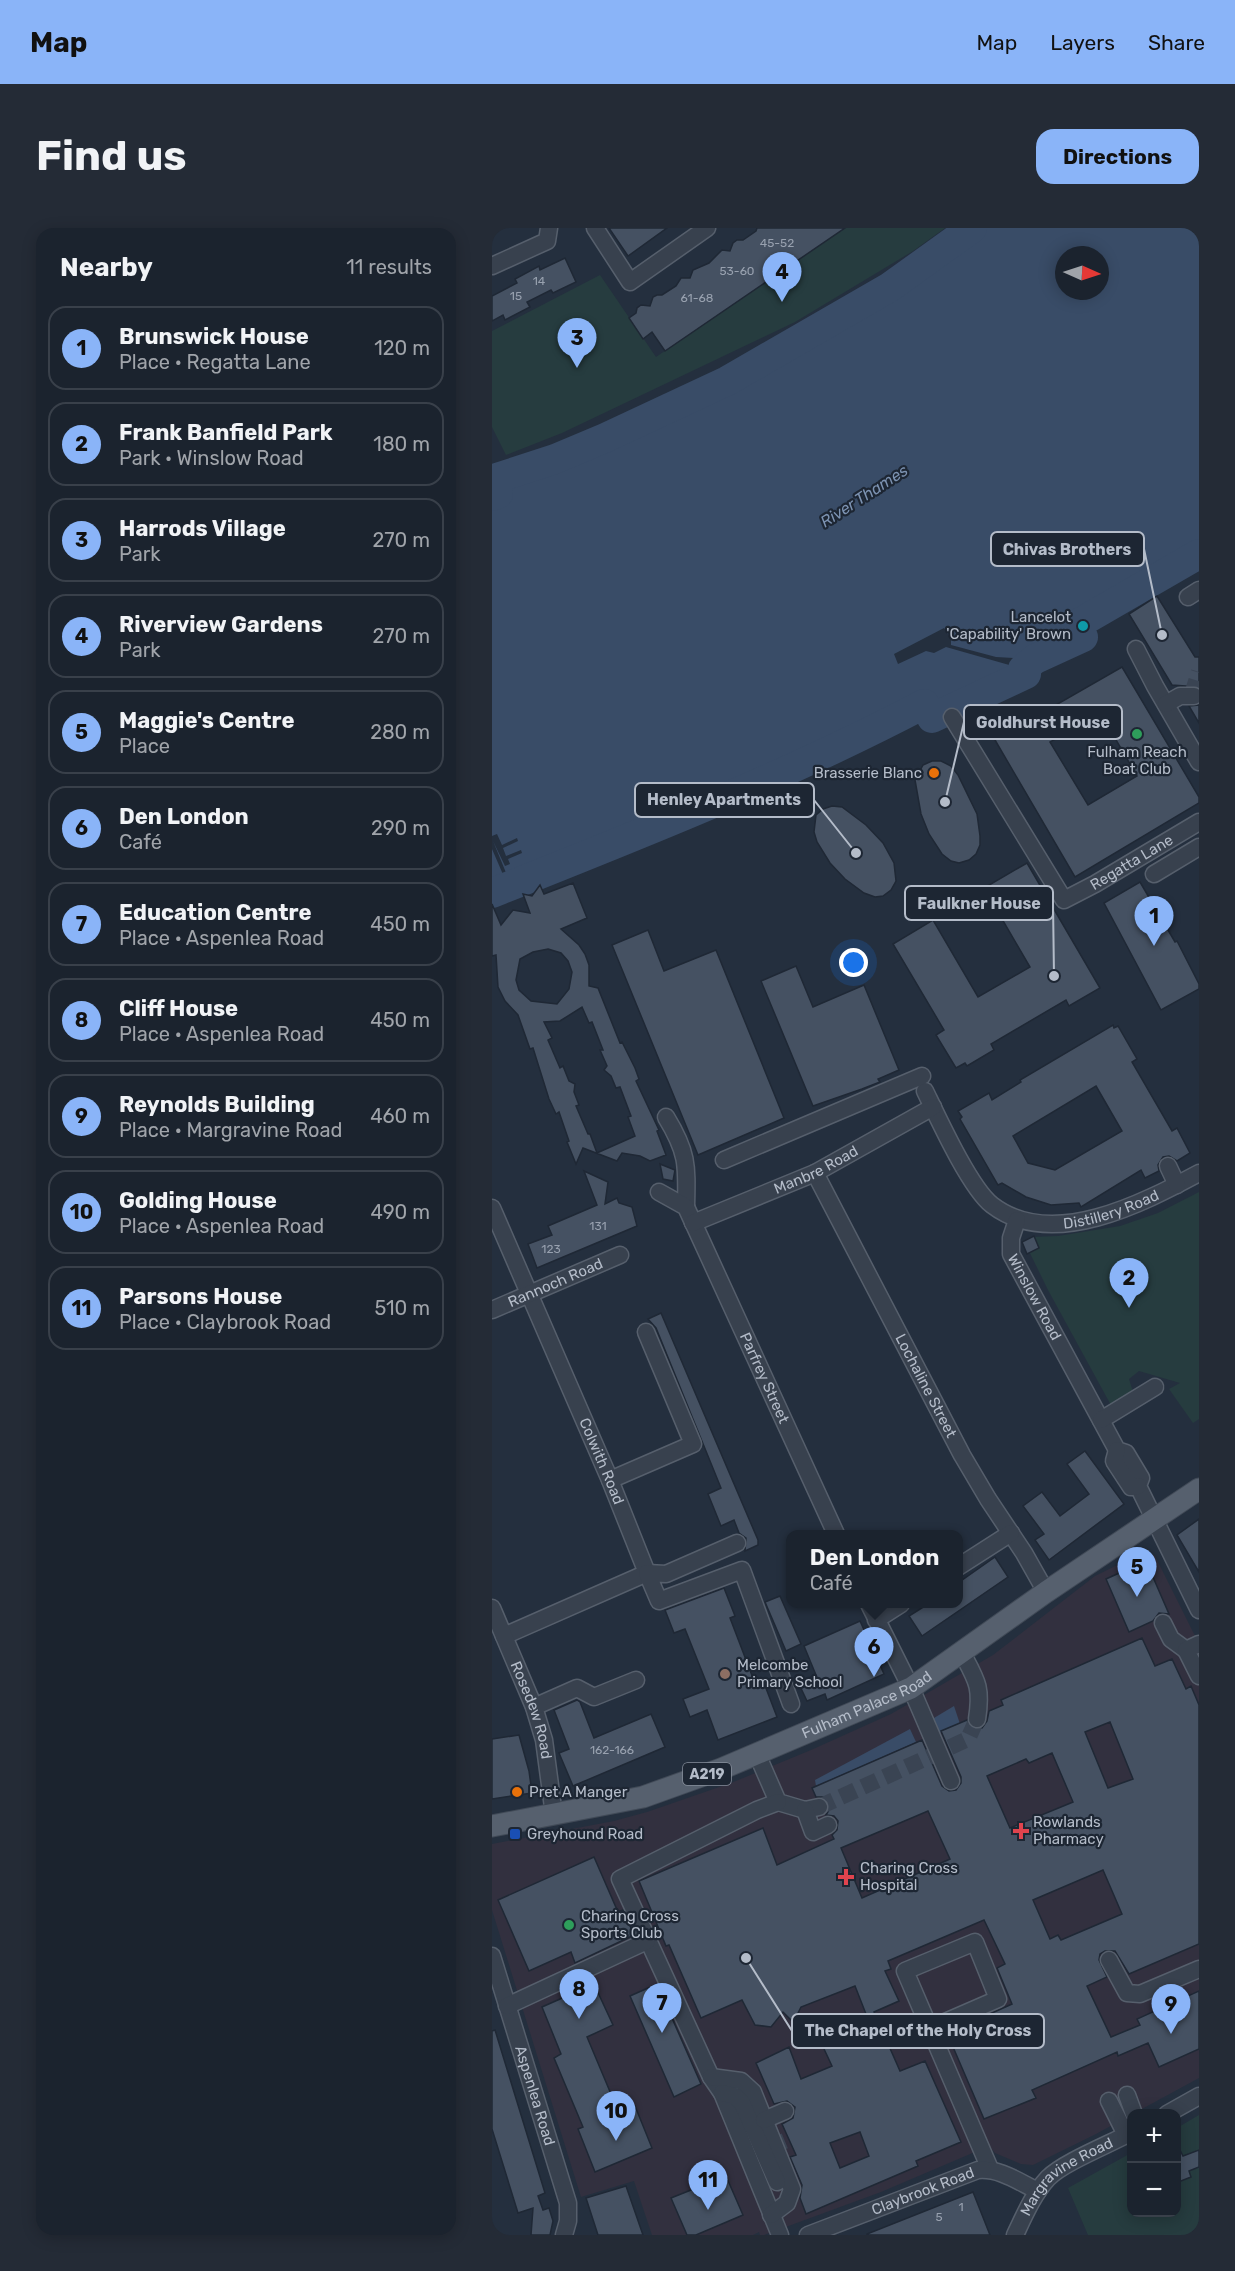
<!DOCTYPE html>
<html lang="en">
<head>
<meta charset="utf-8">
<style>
  :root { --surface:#1b232e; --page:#242b36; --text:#f1f3f6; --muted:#a0a4aa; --line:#39404a; --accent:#8ab4f8 }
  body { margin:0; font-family:Rubik,sans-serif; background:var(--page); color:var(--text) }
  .controls { position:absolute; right:18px; bottom:18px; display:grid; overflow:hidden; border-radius:12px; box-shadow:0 3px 15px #0003 }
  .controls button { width:54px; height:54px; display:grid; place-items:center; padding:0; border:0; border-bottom:2px solid var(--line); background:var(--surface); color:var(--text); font:30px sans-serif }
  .compass { position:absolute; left:563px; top:18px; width:54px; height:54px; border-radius:50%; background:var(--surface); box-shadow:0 3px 15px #0003; rotate:93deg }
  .you { position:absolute; left:362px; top:735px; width:21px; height:21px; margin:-15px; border:4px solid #fff; border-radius:50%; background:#1a73e8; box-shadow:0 0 0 9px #1a73e833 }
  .badge { display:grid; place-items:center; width:39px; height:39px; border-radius:50%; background:var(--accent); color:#111; font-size:20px; font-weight:700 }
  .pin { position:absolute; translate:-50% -50px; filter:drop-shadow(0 2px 3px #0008) }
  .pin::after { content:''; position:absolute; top:32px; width:21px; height:18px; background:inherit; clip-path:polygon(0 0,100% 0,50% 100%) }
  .popup { position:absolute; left:294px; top:1302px; width:177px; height:78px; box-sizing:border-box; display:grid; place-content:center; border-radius:12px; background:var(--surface); filter:drop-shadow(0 2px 4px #0005); font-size:20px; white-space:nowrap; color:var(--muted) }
  .popup b { font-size:22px; color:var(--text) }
  .popup::after { content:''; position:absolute; left:50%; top:100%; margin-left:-12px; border:12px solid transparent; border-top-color:var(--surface) }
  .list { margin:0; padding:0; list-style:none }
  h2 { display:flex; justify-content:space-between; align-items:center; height:78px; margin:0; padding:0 24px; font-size:26px }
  h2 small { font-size:20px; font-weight:400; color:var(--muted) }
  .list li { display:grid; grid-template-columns:39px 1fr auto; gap:18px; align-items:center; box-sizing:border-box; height:84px; margin:0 12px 12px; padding:0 12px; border:2px solid var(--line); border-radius:18px }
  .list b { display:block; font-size:22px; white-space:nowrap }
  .list p { margin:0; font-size:20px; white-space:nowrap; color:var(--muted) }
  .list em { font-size:20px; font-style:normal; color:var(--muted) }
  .map { position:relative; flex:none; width:707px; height:2007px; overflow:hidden; border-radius:18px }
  header { display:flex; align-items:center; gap:36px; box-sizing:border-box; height:84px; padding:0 30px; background:var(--accent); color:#111 }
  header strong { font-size:28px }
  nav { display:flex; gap:33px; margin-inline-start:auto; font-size:21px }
  .intro { display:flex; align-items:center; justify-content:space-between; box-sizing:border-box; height:144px; padding:0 36px }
  h1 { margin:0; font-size:42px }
  .button { padding:15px 27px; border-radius:18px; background:var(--accent); color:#111; font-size:21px; font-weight:700 }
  main { display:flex; gap:36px; padding:0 36px }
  aside { flex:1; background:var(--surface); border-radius:18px; box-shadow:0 3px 15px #0003 }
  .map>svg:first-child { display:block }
</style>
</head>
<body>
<header>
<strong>Map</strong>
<nav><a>Map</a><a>Layers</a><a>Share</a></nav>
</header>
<div class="intro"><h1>Find us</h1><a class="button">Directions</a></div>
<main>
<aside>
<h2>Nearby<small>11 results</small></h2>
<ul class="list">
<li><span class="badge">1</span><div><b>Brunswick House</b><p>Place · Regatta Lane</p></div><em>120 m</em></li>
<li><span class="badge">2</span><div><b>Frank Banfield Park</b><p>Park · Winslow Road</p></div><em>180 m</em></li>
<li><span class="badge">3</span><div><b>Harrods Village</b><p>Park</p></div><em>270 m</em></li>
<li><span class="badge">4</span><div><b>Riverview Gardens</b><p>Park</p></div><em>270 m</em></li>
<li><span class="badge">5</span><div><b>Maggie's Centre</b><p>Place</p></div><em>280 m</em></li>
<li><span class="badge">6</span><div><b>Den London</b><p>Café</p></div><em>290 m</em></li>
<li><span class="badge">7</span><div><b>Education Centre</b><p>Place · Aspenlea Road</p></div><em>450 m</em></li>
<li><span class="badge">8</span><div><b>Cliff House</b><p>Place · Aspenlea Road</p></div><em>450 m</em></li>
<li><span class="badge">9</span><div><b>Reynolds Building</b><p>Place · Margravine Road</p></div><em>460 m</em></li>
<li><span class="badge">10</span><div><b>Golding House</b><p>Place · Aspenlea Road</p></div><em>490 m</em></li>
<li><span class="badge">11</span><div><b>Parsons House</b><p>Place · Claybrook Road</p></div><em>510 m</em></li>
</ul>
</aside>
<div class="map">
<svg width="707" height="2007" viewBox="0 0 707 2007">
  <rect width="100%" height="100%" fill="#242f3e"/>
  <polygon fill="#32303f" points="656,1324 663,1328 707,1416 707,1850 604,1906 541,1937 529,1936 503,1925 497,1918 389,1964 272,2007 268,2007 267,2004 261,2007 160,2007 142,1953 89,1969 0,1682 0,1616 122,1593 155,1584 239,1555 319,1522 399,1486 451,1456 501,1427 603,1348 650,1325"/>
  <g fill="#263c3f">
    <polygon points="353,0 453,0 421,23 303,94 70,205 14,227 0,199 0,103 108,47 164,129"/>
    <polygon points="707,964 707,1191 701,1195 677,1161 688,1155 647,1143 637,1151 642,1167 620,1179 556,1062 532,1013 540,1009 566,1008 628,998 666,985"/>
    <polygon points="707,1887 707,2007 596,2007 576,1960 639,1925 640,1984 684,1984 685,1900"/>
  </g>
  <g fill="#394c67" fill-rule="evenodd">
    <path d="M480,0H707V326L585,397L591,409L543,431L531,441L534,446L440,490L432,477C293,550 146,607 0,665V268L6,266L2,251L63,231L113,210L235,153L397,59ZM572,27H608V63H572Z"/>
    <polygon points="462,1478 468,1496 442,1507 437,1493"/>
    <polygon points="418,1501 424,1514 324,1558 323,1552"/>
  </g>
  <g fill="#242f3e">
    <polygon points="452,400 459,411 459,417 504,429 543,431 531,441 454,419 442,425 434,423 406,436 402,426"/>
    <polygon points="5,606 10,617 25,610 26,613 11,620 14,628 29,622 30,625 16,631 18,636 13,638 1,613 19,657 16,658 0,621 0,608"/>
  </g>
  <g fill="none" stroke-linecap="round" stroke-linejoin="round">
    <g stroke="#394c67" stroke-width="30">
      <polyline points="0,268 6,266 2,251 63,231 113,210 235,153 398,59 480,0"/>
      <path d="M0,665C146,607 293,549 432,476L440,490L534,446L531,441L543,431L591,409L584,397L707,326"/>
    </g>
  </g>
  <g fill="#455162" stroke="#1f2835" stroke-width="1.5" fill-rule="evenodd">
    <polygon points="117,0 175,0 136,28"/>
    <polygon points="265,0 353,0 173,123 160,104 151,111 137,90 144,85 145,80 149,77 158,78 161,69 165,67 170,67 184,58 189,50 198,50 201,42 217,35 230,22 238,23 241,15 245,12 251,12 264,3"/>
    <polygon points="73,30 84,54 61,65 59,62 35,74 38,79 13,92 11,87 0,93 0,68 25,55 23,51 47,38 48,42"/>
    <polygon points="665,368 703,429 707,429 707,459 680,457 637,386"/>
    <path d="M630,439L707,569V575L583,649L503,512ZM609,486L645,548L596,577L558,514Z"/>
    <polygon points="707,477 707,495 697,478"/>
    <polygon points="440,533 449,533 459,538 466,547 485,586 488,608 488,617 484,626 477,632 467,635 459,633 450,626 437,606 429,586 423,552 431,537"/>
    <polygon points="340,578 350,579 374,597 391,615 402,635 404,653 399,662 391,668 383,669 372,665 353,651 338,635 325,614 322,604 324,587 331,581"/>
    <polygon points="535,635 608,760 577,778 574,772 499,816 502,822 475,838 473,835 464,840 444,807 452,802 401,716 441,692 486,769 538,739 492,660"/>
    <polygon points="648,654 683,714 685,713 707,756 707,761 669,782 612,675"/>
    <path d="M81,655L95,690L69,701L87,717L93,726L97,737V758L106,760L128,815L130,814L143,840L147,851L144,853L167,902L165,903L174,927L158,933L148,928L130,925L125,933L91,920L84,936L75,914L77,913L67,884L64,886L57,871L41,820L38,821L26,787L13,773L6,759L4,727L0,728V676L9,697L21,682L38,685L31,666L40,668L48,657L52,666ZM56,721L69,725L76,733L80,744L77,761L65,776L39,773L27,762L24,752L28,731L41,724ZM90,779L97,795L100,794L111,822H108L115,838L112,842L119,848L124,860L128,859L139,888L136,889L143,908L105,925L98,906H96L84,878L87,877L82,864L83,856L77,853L71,838L68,840L56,812L60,810L52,794L68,793Z"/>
    <polygon points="156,702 172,743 224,722 292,890 206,927 120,717"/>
    <polygon points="304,738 321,779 372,757 407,842 386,851 388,854 370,861 321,878 269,753"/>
    <path d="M621,797L622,800L626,798L645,831L640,834L680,903L685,900L698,925L685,933L677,928L671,929L666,937L667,943L653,950L649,942L589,979L587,975L559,977L534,969L510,955L506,957L468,891L470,889L466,883L497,865L500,872L529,854L528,852ZM604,858L630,903L563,942L536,935L521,908Z"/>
    <polygon points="168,936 183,942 181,953 171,951"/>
    <polygon points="92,943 116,954 113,976 125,970 127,975 140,979 145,998 45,1040 36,1016 60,1007 56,998 105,977"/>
    <polygon points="542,1008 547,1020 535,1026 530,1014"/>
    <polygon points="169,1085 266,1312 266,1317 253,1323 254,1310 247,1305 242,1292 229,1298 216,1266 229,1260 164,1100 156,1091"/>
    <polygon points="593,1223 632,1276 557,1332 543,1312 552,1306 531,1278 550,1264 568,1288 597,1266 575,1236"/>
    <polygon points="707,1291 707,1344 685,1307"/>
    <polygon points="503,1329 516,1349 430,1408 417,1388 436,1376 466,1376 466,1355"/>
    <polygon points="654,1333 677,1386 667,1385 661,1393 637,1404 614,1351"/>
    <polygon points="232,1360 243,1388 238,1390 264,1458 272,1455 285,1489 226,1512 215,1482 198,1489 191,1471 217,1461 193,1401 182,1405 173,1382"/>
    <polygon points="288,1368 309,1416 294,1423 273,1374"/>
    <polygon points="368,1393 392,1446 335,1472 333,1466 315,1473 306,1454 324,1447 312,1418"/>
    <path d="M650,1410L663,1438L680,1431L694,1461L699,1458L707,1477V1716L637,1746L623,1723H613L608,1726L607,1732L615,1749L595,1758L619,1809L648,1797L645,1791L707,1763V1821L667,1839L656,1815L626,1828L625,1824L540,1862L544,1870L492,1891L455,1805L520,1776L505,1740L513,1736L492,1692L396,1733L399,1741L393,1743L407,1773L382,1784L408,1843L433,1833L469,1914L424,1933L426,1938L314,1986L308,1970L310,1957L298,1929L304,1927L290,1896L301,1890L303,1879L295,1873L282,1876L264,1835L297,1819L309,1851L340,1838L326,1808L374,1786L363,1758L309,1779L304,1789L299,1792L291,1784L279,1799L263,1797L250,1772L209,1790L177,1717L174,1718L147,1653L271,1600L285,1637L342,1611L340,1607L345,1602L346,1593L342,1588L334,1587L337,1582V1576L331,1569H324L320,1560L430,1512L450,1558L457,1563L464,1562L469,1555V1549L449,1503L475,1492L479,1500H490L495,1493L497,1483L511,1477L509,1472ZM618,1494L641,1551L616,1560L593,1504ZM560,1525L581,1574L518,1600L495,1548L534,1531L537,1535ZM436,1583L458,1631L370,1670L349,1620ZM611,1642L630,1686L569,1712L566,1707L558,1711L541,1672ZM368,1904L377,1928L348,1940L338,1915Z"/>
    <polygon points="85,1472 88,1474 102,1510 159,1486 173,1519 81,1558 67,1525 77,1521 62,1482"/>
    <polygon points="27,1507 37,1543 40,1565 0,1571 0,1511"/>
    <polygon points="102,1629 126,1684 131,1682 142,1707 83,1735 79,1724 37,1743 6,1672"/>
    <polygon points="102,1756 121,1797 95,1809 127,1885 143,1878 160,1920 103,1944 86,1901 91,1899 62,1830 69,1826 50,1779"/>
    <polygon points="165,1756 209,1856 182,1869 138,1768"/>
    <polygon points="3,1802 53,1965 46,1968 51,1982 57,1980 61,1993 58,2007 39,2007 41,1980 26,1985 0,1901 0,1803"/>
    <polygon points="684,1914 691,1928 707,1922 707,1939 697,1943 699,1949 684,1955"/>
    <polygon points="234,1948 251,1987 204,2007 195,2007 179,1970"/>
    <polygon points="134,1958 151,2007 106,2007 94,1970"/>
    <polygon points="481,1964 498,2007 375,2007 375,2006"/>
  </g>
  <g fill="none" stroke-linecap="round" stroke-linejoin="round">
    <g stroke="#3a4453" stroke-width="16" stroke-dasharray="16 8" stroke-linecap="butt">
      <polyline points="702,468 702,460 707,444"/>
      <polyline points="327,1579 476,1511 485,1491"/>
      <polyline points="278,1919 295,1912"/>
    </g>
    <g stroke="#565f6c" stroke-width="19">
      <g id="minor">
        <polyline points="103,0 138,54 215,0"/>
        <polyline points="0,38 55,13 57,0"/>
        <polyline points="696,369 707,362"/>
        <polyline points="644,421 663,458 707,534"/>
        <polyline points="674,476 688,468 702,468"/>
        <path id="s1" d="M460,489L572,672L603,656L707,594"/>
        <polyline points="662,646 707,619"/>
        <path id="s2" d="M433,863C446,890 478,960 500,977C560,1023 651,975 707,945"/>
        <path d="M174,889C196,925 195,937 194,979"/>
        <polyline points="232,932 430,848"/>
        <polyline points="676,938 685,957"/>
        <path id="s3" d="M323,945L470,1227L496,1271L532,1325L554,1364"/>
        <path id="s4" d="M167,964L194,979L344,1306"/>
        <path id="s5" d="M0,980L118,1252L155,1345L12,1408"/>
        <path id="s6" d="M525,992L519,1010V1026L625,1222L634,1225L649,1250L646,1258L707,1382"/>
        <path id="s7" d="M201,995L323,945L441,879"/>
        <path id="s8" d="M0,1082L128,1027"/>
        <polyline points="609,1192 663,1159"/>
        <polyline points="625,1222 622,1233 639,1259 646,1258"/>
        <polyline points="118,1252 201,1216 154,1104"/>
        <polyline points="245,1315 174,1346 155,1345 167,1373 250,1342 299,1476"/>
        <polyline points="466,1339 519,1305"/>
        <polyline points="377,1376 419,1460 459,1553"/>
        <path id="s9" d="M0,1380L42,1479L52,1512L62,1587"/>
        <polyline points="384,1392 409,1376"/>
        <polyline points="671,1395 679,1411 694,1422"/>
        <polyline points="707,1416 694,1422 707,1448"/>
        <path d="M470,1425C485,1453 490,1459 485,1491"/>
        <polyline points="42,1479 85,1460 102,1469 144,1452"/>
        <polyline points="265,1526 286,1574 313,1582 327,1579"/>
        <polyline points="286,1574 265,1582 128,1651 219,1849 230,1865 288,2007"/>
        <polyline points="313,1582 321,1604 336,1597"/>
        <path id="s10" d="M0,1728L76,1975V1993L72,2007"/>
        <polyline points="617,1732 635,1765 648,1766 707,1741"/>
        <polyline points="15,1778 155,1713"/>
        <polyline points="437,1801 506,1771 483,1714 413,1743 498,1941"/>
        <polyline points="219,1849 249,1853 261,1864 300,1961 295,1975 279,1987"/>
        <polyline points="230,1865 243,1868 250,1875 285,1954"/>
        <polyline points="635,1867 642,1886"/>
        <polyline points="617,1873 634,1907"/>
        <polyline points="675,1886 707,1868"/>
        <polyline points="272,1892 293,1883"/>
        <path id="s11" d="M316,2007L486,1942C508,1940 527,1954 546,1963"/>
        <path id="s12" d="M523,2007C532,1988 542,1965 556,1950C572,1934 618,1916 640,1904"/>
      </g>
    </g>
    <g stroke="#414a57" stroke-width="23">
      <g id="major">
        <path id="s13" d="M0,1598L151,1569L229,1541L419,1460L554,1364L707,1261"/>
      </g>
    </g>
    <use href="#minor" stroke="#38414e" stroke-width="16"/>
    <use href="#major" stroke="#56606e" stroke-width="21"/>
  </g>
  <circle fill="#0f9aa8" stroke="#1d2633" stroke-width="2" cx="591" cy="398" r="6"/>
  <g fill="#2e9e5b" stroke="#1d2633" stroke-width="2">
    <circle cx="645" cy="506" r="6"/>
    <circle cx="77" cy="1697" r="6"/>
  </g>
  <g fill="#e8710a" stroke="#1d2633" stroke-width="2">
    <circle cx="442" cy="545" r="6"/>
    <circle cx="25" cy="1564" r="6"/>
  </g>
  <circle fill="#8d6e63" stroke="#1d2633" stroke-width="2" cx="233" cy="1446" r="6"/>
  <g fill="#e0444e" stroke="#1d2633" stroke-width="2">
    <path d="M526 1594h6v6h6v6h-6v6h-6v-6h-6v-6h6z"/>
    <path d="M351 1640h6v6h6v6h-6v6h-6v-6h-6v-6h6z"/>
  </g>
  <rect fill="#1a4fb4" stroke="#1d2633" stroke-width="2" x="17" y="1600" width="12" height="12" rx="3"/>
  <g text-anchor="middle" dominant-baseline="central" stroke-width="4.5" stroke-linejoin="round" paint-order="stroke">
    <g font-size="12" fill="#98a1af">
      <text x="285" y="15">45-52</text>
      <text x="245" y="43">53-60</text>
      <text x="47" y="53">14</text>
      <text x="24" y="68">15</text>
      <text x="205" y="70">61-68</text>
      <text x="106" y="998">131</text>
      <text x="59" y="1021">123</text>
      <text x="120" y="1522">162-166</text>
      <text x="469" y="1979">1</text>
      <text x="447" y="1989">5</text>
    </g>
    <rect fill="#1d2633" stroke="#878f9c" stroke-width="1.5" x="191" y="1535" width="48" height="22" rx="4.5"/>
    <g font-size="14" font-weight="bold" fill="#b4bcc9">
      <text x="215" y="1546">A219</text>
    </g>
    <g font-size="15" fill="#b4bcc9" stroke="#1d2633" text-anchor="start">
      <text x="579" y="389" text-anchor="end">Lancelot<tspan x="579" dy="17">'Capability' Brown</tspan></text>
      <text x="645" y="524" text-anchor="middle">Fulham Reach<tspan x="645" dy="17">Boat Club</tspan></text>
      <text x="430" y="545" text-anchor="end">Brasserie Blanc</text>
      <text x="245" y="1437">Melcombe<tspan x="245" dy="17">Primary School</tspan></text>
      <text x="37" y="1564">Pret A Manger</text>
      <text x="541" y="1594">Rowlands<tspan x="541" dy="17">Pharmacy</tspan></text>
      <text x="35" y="1606">Greyhound Road</text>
      <text x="368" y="1640">Charing Cross<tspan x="368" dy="17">Hospital</tspan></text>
      <text x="89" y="1688">Charing Cross<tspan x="89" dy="17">Sports Club</tspan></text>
    </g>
    <g font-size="15" fill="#b4bcc9" stroke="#1d2633">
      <text stroke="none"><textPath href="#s1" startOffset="292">Regatta Lane</textPath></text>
      <text stroke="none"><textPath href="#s7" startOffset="134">Manbre Road</textPath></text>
      <text stroke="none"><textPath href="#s2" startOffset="258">Distillery Road</textPath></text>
      <text stroke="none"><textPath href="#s8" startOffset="69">Rannoch Road</textPath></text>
      <text stroke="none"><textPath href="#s6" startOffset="84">Winslow Road</textPath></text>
      <text stroke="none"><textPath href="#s4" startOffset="219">Parfrey Street</textPath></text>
      <text stroke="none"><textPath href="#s3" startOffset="240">Lochaline Street</textPath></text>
      <text stroke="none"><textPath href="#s5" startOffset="276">Colwith Road</textPath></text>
      <text stroke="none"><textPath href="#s13" startOffset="396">Fulham Palace Road</textPath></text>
      <text stroke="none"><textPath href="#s9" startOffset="110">Rosedew Road</textPath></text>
      <text stroke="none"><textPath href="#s10" startOffset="146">Aspenlea Road</textPath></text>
      <text stroke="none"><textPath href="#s12" startOffset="81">Margravine Road</textPath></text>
      <text stroke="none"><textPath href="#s11" startOffset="123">Claybrook Road</textPath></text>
    </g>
    <g font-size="16" font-style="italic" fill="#7c92b1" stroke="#1d2633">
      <text transform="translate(372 268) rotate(-33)">River Thames</text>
    </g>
  </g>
  <path fill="none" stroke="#b4bcc9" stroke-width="2" d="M670 407L652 321M453 574L472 494M364 625L322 572M562 748L561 675M254 1730L300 1803"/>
  <g fill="#b4bcc9" stroke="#1d2633" stroke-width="2">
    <circle cx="670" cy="407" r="6"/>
    <circle cx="453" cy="574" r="6"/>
    <circle cx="364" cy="625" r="6"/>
    <circle cx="562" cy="748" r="6"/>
    <circle cx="254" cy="1730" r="6"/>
  </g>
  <g fill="#1d2633" stroke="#b4bcc9" stroke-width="2">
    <rect x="499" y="304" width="153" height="34" rx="6"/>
    <rect x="472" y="477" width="158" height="34" rx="6"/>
    <rect x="143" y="555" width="179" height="34" rx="6"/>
    <rect x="413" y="658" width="148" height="34" rx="6"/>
    <rect x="300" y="1786" width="252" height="34" rx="6"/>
  </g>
  <g font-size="16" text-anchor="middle" font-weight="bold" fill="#b4bcc9">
    <text x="575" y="327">Chivas Brothers</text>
    <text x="551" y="500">Goldhurst House</text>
    <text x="232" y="577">Henley Apartments</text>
    <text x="487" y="681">Faulkner House</text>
    <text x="426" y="1808">The Chapel of the Holy Cross</text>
  </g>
</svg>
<div class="controls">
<button>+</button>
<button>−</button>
</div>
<svg class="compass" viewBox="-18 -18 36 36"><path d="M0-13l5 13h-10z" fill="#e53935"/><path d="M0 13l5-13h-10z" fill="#a0a4aa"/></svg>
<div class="you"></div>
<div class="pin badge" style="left:662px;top:718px">1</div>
<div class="pin badge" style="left:637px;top:1080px">2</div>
<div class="pin badge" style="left:85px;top:140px">3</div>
<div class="pin badge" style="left:290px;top:74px">4</div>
<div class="pin badge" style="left:645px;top:1369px">5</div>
<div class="pin badge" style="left:382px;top:1449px">6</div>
<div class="popup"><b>Den London</b>Café</div>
<div class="pin badge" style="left:170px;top:1805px">7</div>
<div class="pin badge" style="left:87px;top:1791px">8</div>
<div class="pin badge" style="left:679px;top:1806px">9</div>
<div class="pin badge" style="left:124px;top:1913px">10</div>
<div class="pin badge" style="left:216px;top:1982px">11</div>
</div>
</main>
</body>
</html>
